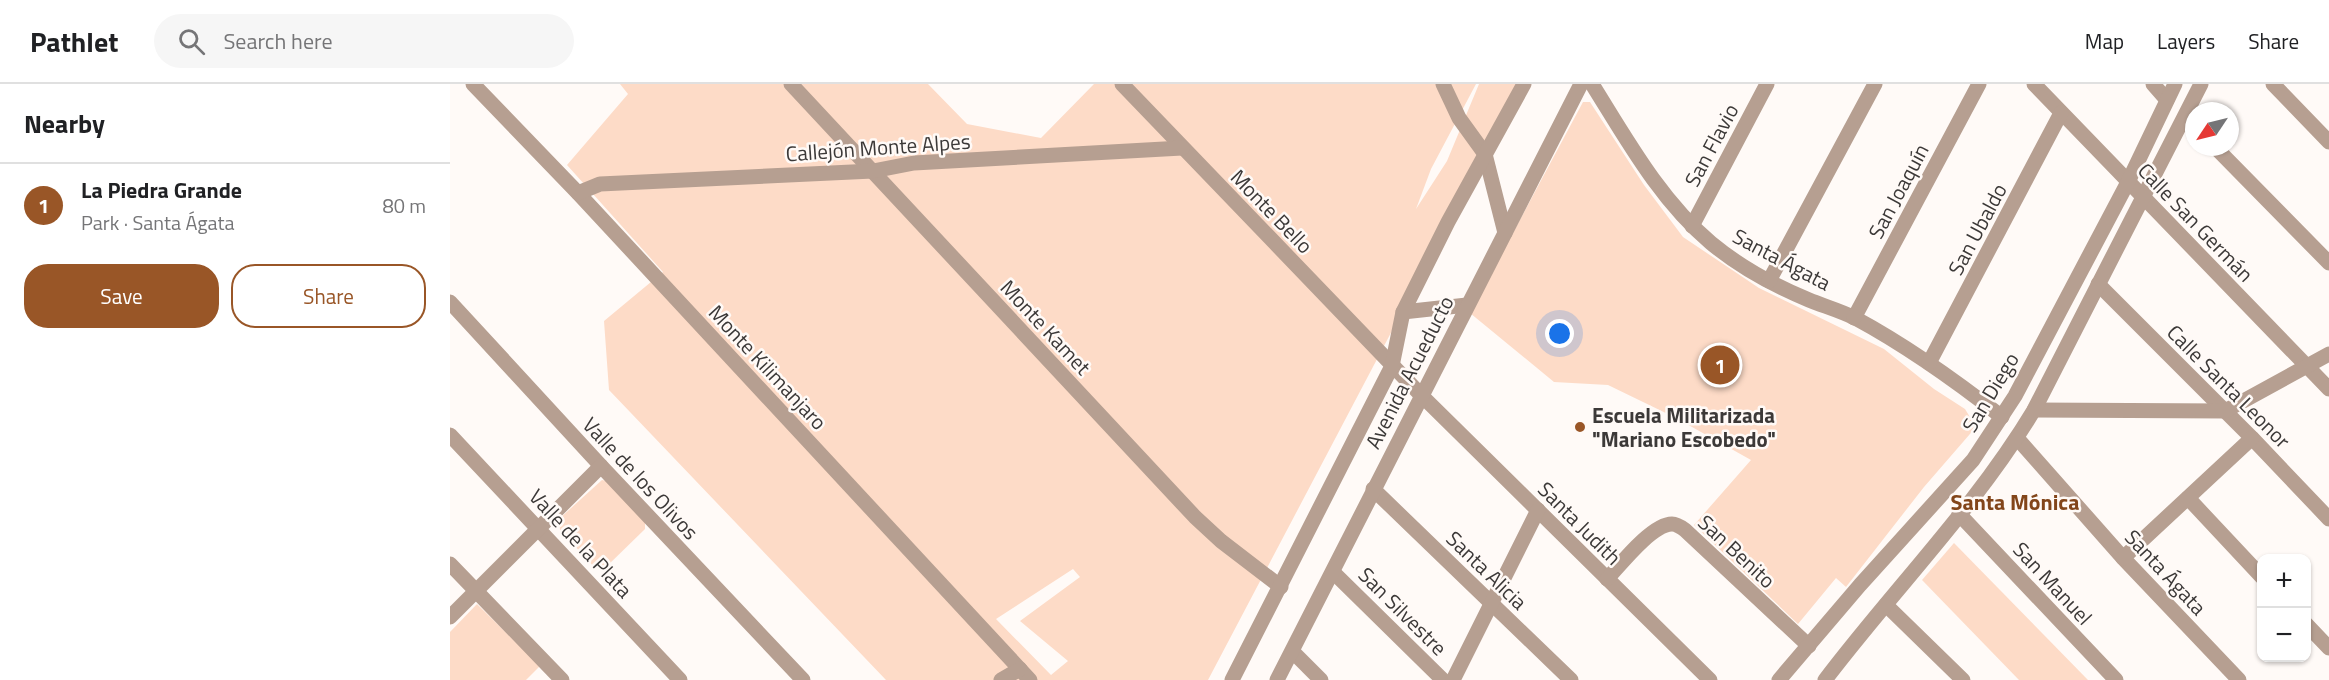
<!DOCTYPE html>
<html lang="en">
<head>
<meta charset="utf-8">
<style>
  :root { --surface:#fff; --page:#f6f6f6; --text:#202124; --muted:#757577; --line:#e0e0e0; --accent:#995627 }
  body { margin:0; font-family:"Titillium Web",sans-serif; background:var(--page); color:var(--text) }
  .controls { position:absolute; right:18px; bottom:18px; display:grid; overflow:hidden; border-radius:12px; box-shadow:0 2px 4px #0004 }
  .controls button { width:54px; height:54px; display:grid; place-items:center; padding:0; border:0; border-bottom:2px solid var(--line); background:var(--surface); color:var(--text); font:30px sans-serif }
  .compass { position:absolute; left:1735px; top:18px; width:54px; height:54px; border-radius:50%; background:var(--surface); box-shadow:0 2px 4px #0004; rotate:235deg }
  .you { position:absolute; left:1110px; top:250px; width:21px; height:21px; margin:-15px; border:4px solid #fff; border-radius:50%; background:#1a73e8; box-shadow:0 0 0 9px #1a73e833 }
  .badge { display:grid; place-items:center; width:39px; height:39px; border-radius:50%; background:var(--accent); color:#fff; font-size:20px; font-weight:700 }
  .pin { position:absolute; translate:-50% -50%; border:3px solid #fff; box-shadow:0 2px 6px #0006 }
  .list { margin:0; padding:0; list-style:none }
  h2 { display:flex; justify-content:space-between; align-items:center; height:78px; margin:0; padding:0 24px; font-size:26px }
  h2 small { font-size:20px; font-weight:400; color:var(--muted) }
  .list li { display:grid; grid-template-columns:39px 1fr auto; gap:18px; align-items:center; box-sizing:border-box; height:84px; padding:0 24px; border-top:2px solid var(--line) }
  .list b { display:block; font-size:22px; white-space:nowrap }
  .list p { margin:0; font-size:20px; white-space:nowrap; color:var(--muted) }
  .list em { font-size:20px; font-style:normal; color:var(--muted) }
  .actions { display:flex; gap:12px; padding:18px 24px }
  .actions a { flex:1; padding:14px 0; border:2px solid var(--accent); border-radius:24px; text-align:center; font-size:21px; color:var(--accent) }
  .actions .main { background:var(--accent); color:#fff }
  .icon { flex:none; width:33px; height:33px; fill:none; stroke:currentColor; stroke-width:2; stroke-linecap:round; stroke-linejoin:round }
  .map { position:relative; flex:none; width:1879px; height:596px; overflow:hidden }
  header { display:flex; align-items:center; gap:36px; box-sizing:border-box; height:84px; padding:0 30px; background:var(--surface); border-bottom:2px solid var(--line) }
  header strong { font-size:28px }
  nav { display:flex; gap:33px; margin-inline-start:auto; font-size:21px }
  .search { width:420px; height:54px; background:var(--page); display:flex; align-items:center; gap:15px; box-sizing:border-box; padding:0 21px; border-radius:33px; color:var(--muted); font-size:22px }
  main { display:flex }
  aside { flex:1; background:var(--surface) }
  .map>svg:first-child { display:block }
</style>
</head>
<body>
<header>
<strong>Pathlet</strong>
<div class="search"><svg class="icon" aria-label="search" viewBox="0 0 24 24"><circle cx="10" cy="10" r="6"/><path d="M15 15l6 6"/></svg>Search here</div>
<nav><a>Map</a><a>Layers</a><a>Share</a></nav>
</header>
<main>
<aside>
<h2>Nearby<small></small></h2>
<ul class="list">
<li><span class="badge">1</span><div><b>La Piedra Grande</b><p>Park · Santa Ágata</p></div><em>80 m</em></li>
</ul>
<div class="actions"><a class="main">Save</a><a>Share</a></div>
</aside>
<div class="map">
<svg width="1879" height="596" viewBox="0 0 1879 596">
  <rect width="100%" height="100%" fill="#fffaf7"/>
  <g fill="#fddbc7" fill-rule="evenodd">
    <path d="M170,0H478L517,40L591,54L644,0H1026L981,85L966,125L997,77L1029,0H1072L758,596H436L159,306L154,237L213,188L117,81L178,10ZM623,485L630,493L570,537L618,577L601,591L546,535Z"/>
    <polygon points="1133,18 1140,18 1194,101 1233,153 1309,204 1434,265 1484,305 1515,325 1526,343 1474,403 1396,503 1386,494 1348,540 1244,441 1301,376 1226,334 1158,301 1104,298 1020,229"/>
    <polygon points="152,396 160,398 195,438 195,445 155,484 146,485 110,446 109,435"/>
    <polygon points="1504,459 1638,596 1569,596 1472,496"/>
    <polygon points="27,520 90,582 76,596 0,596 0,548"/>
  </g>
  <g fill="none" stroke-linecap="round" stroke-linejoin="round">
    <g stroke="#b69f91" stroke-width="15">
      <polyline points="23,0 128,109 580,596"/>
      <polyline points="341,0 745,433 771,457 831,503"/>
      <polyline points="672,0 971,311 1260,596"/>
      <polyline points="993,0 1009,34 1035,70 1055,149"/>
      <path d="M1142,0C1177,56 1210,116 1261,159C1290,183 1325,202 1359,216C1374,222 1391,227 1405,234C1457,262 1506,297 1552,333"/>
      <polyline points="1584,0 1879,305"/>
      <polyline points="1703,0 1717,16"/>
      <polyline points="1823,0 1879,58"/>
      <polyline points="1765,63 1879,179"/>
      <polyline points="128,109 150,100 423,87 464,79 732,64"/>
      <polyline points="1242,142 1317,0"/>
      <polyline points="1319,197 1425,0"/>
      <polyline points="1648,200 1802,354 1879,435"/>
      <polyline points="0,218 151,382 353,596"/>
      <polyline points="953,228 1017,221"/>
      <polyline points="1404,234 1529,0"/>
      <polyline points="1479,279 1611,29"/>
      <polyline points="1584,326 1775,327 1879,270"/>
      <polyline points="0,351 230,596"/>
      <polyline points="1567,354 1673,474 1789,596"/>
      <polyline points="923,405 1121,596"/>
      <polyline points="1738,414 1812,493"/>
      <polyline points="1509,430 1666,596"/>
      <polyline points="1673,474 1802,354"/>
      <polyline points="0,480 112,596"/>
      <polyline points="883,488 993,596"/>
      <path d="M1157,495C1170,481 1202,440 1222,440C1226,440 1231,443 1235,446L1359,562"/>
      <polyline points="1436,521 1513,596"/>
      <polyline points="0,533 151,382"/>
      <polyline points="1856,540 1879,564"/>
      <polyline points="843,568 871,596"/>
      <polyline points="551,596 570,585"/>
      <polyline points="782,596 942,282 953,228 998,138 1074,0"/>
      <polyline points="827,596 1131,0"/>
      <polyline points="1003,596 1088,426"/>
      <polyline points="1329,596 1410,501 1523,376 1565,312 1678,98 1725,0"/>
      <path d="M1375,596C1444,505 1525,424 1584,326L1751,0"/>
    </g>
  </g>
  <circle fill="#995627" stroke="#fffaf7" stroke-width="2" cx="1130" cy="343" r="6"/>
  <g text-anchor="middle" dominant-baseline="central" stroke-width="5" stroke-linejoin="round" paint-order="stroke">
    <g font-size="21" fill="#3c3938" stroke="#fffaf7">
      <text transform="translate(1261 61) rotate(-62)">San Flavio</text>
      <text transform="translate(428 63) rotate(-4)">Callejón Monte Alpes</text>
      <text transform="translate(1448 107) rotate(-62)">San Joaquín</text>
      <text transform="translate(822 127) rotate(46)">Monte Bello</text>
      <text transform="translate(1746 138) rotate(46)">Calle San Germán</text>
      <text transform="translate(1527 145) rotate(-62)">San Ubaldo</text>
      <text transform="translate(1332 175) rotate(28)">Santa Ágata</text>
      <text transform="translate(596 243) rotate(47)">Monte Kamet</text>
      <text transform="translate(318 283) rotate(47)">Monte Kilimanjaro</text>
      <text transform="translate(959 288) rotate(-63)">Avenida Acueducto</text>
      <text transform="translate(1779 302) rotate(45)">Calle Santa Leonor</text>
      <text transform="translate(1540 308) rotate(-59)">San Diego</text>
      <text transform="translate(191 394) rotate(47)">Valle de los Olivos</text>
      <text transform="translate(1130 439) rotate(45)">Santa Judith</text>
      <text transform="translate(131 459) rotate(47)">Valle de la Plata</text>
      <text transform="translate(1287 467) rotate(43)">San Benito</text>
      <text transform="translate(1037 486) rotate(44)">Santa Alicia</text>
      <text transform="translate(1716 488) rotate(47)">Santa Ágata</text>
      <text transform="translate(1603 499) rotate(47)">San Manuel</text>
      <text transform="translate(953 527) rotate(45)">San Silvestre</text>
    </g>
    <g font-size="21" font-weight="bold" fill="#3c3938" stroke="#fffaf7" text-anchor="start">
      <text x="1142" y="331">Escuela Militarizada<tspan x="1142" dy="24">"Mariano Escobedo"</tspan></text>
    </g>
    <g font-size="22" font-weight="bold" fill="#82451a" stroke="#fffaf7">
      <text x="1565" y="418">Santa Mónica</text>
    </g>
  </g>
</svg>
<div class="controls">
<button>+</button>
<button>−</button>
</div>
<svg class="compass" viewBox="-18 -18 36 36"><path d="M0-13l5 13h-10z" fill="#e53935"/><path d="M0 13l5-13h-10z" fill="#757577"/></svg>
<div class="you"></div>
<div class="pin badge" style="left:1270px;top:281px">1</div>
</div>
</main>
</body>
</html>
